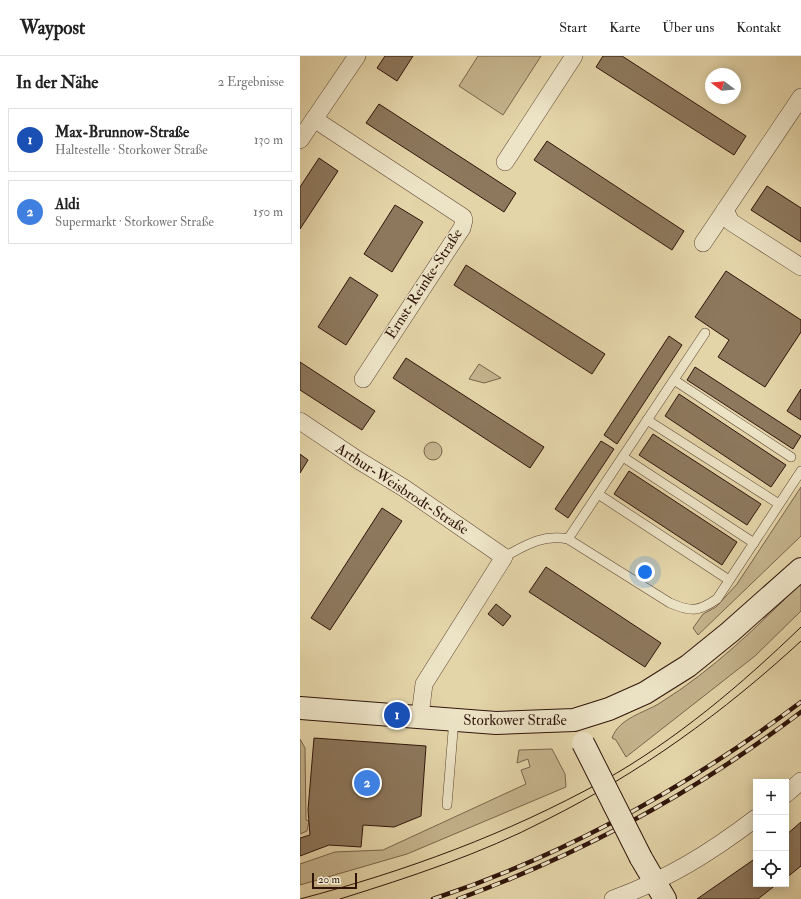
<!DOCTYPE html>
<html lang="de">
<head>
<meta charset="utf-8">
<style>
  :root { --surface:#fff; --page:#f2f2f2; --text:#222; --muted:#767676; --line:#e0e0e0; --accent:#ea580c }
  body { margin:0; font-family:"IM FELL Double Pica",serif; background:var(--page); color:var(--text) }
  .controls { position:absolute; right:12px; bottom:12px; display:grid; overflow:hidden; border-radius:0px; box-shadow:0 2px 10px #0003 }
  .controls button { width:36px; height:36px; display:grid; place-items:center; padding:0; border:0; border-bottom:1px solid var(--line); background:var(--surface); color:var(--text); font:20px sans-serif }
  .compass { position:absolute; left:405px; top:12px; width:36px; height:36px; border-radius:50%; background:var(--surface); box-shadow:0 2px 10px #0003; rotate:286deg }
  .scale { position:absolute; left:12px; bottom:10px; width:45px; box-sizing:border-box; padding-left:4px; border:2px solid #2f140a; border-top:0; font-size:11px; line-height:14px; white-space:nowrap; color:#2f140a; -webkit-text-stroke:3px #ede4c7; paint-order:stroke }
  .you { position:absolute; left:345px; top:516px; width:14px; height:14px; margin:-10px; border:3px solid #fff; border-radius:50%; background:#1a73e8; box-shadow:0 0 0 6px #1a73e833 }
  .badge { display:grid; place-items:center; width:26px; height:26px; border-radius:50%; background:var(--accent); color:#fff; font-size:13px; font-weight:700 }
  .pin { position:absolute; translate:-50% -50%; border:2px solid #fff; box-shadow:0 1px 4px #0006 }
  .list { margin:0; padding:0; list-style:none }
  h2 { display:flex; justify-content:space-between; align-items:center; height:52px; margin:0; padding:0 16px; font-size:17px }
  h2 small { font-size:13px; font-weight:400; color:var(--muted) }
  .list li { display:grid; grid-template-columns:26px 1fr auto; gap:12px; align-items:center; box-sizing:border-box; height:64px; margin:0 8px 8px; padding:0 8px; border:1px solid var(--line); border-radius:0px }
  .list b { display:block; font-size:15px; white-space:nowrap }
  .list p { margin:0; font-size:13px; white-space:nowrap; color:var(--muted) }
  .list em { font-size:13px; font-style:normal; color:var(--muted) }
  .icon { flex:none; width:22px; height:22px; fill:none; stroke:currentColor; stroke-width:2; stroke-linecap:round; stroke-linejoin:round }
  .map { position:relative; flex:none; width:501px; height:843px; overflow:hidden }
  header { display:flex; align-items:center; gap:24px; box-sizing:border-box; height:56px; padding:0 20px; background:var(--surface); border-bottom:1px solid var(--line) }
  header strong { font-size:19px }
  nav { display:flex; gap:22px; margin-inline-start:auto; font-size:14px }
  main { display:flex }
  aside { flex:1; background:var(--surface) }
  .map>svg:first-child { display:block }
</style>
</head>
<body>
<header>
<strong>Waypost</strong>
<nav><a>Start</a><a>Karte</a><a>Über uns</a><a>Kontakt</a></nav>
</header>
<main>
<aside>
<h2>In der Nähe<small>2 Ergebnisse</small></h2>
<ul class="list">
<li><span class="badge" style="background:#1a4fb4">1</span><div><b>Max-Brunnow-Straße</b><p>Haltestelle · Storkower Straße</p></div><em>130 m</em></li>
<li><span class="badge" style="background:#3f7fe0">2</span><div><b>Aldi</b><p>Supermarkt · Storkower Straße</p></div><em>150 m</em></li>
</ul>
</aside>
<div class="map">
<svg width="501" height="843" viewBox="0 0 501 843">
  <rect width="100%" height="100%" fill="#e4d5a9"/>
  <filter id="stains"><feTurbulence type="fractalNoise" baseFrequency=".005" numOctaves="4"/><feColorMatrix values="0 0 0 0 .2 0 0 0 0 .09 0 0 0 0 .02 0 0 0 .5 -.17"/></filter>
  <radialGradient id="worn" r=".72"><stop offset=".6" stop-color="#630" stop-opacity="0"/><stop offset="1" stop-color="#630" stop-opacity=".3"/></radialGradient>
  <g fill="#c5b48e" stroke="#7a644c">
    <polygon points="178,0 241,0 203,59 159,30"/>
    <polygon points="179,308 201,322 184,327 169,323"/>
    <circle cx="133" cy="395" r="9"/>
    <polygon points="501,431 501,480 398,579 393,572 403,558 416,551 437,528"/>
    <path d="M501,527V555L455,600L326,701L316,684L312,682C319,662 344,657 360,647C413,614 458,570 501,527Z"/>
    <polygon points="0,683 5,692 6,764 9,765 7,775 0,778"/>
    <polygon points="252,693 265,718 266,731 107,798 0,829 0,808 35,796 83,794 226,728 221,714 230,711 228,703 217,707 219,694"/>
  </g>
  <g fill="#8d785d" stroke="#2f140a">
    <polygon points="85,0 113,0 97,25 77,12"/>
    <polygon points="303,0 322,0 446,80 434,99 296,11"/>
    <polygon points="79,48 216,137 204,156 66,67"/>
    <polygon points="247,85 384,175 372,194 234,104"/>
    <polygon points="19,102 38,115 0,173 0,131"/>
    <polygon points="467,130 501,152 501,186 451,154"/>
    <polygon points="95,149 123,166 92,216 64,198"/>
    <polygon points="166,209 305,298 292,318 154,229"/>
    <polygon points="426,215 501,264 501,276 465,331 418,301 429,284 395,261"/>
    <polygon points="50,221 78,239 46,289 18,271"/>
    <polygon points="369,280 382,289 317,388 304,379"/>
    <polygon points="106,302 244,391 230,412 93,322"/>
    <polygon points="0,306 75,355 62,374 0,334"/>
    <polygon points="395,311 501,380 493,393 387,324"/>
    <polygon points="501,333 501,364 487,355"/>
    <polygon points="379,338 486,409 471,431 365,360"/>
    <polygon points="353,378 461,448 447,469 339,399"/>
    <polygon points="301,385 314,393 268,462 255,453"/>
    <polygon points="0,398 8,404 0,417"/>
    <polygon points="329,415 437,486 422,509 314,438"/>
    <polygon points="82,452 102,465 30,574 11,562"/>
    <polygon points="246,511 361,587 345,611 229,536"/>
    <polygon points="196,548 211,560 203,570 188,558"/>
    <polygon points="14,682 126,690 121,760 94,771 63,769 61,791 29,789 0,800 0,782 10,779 8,754"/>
    <polygon points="501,766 501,810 486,822 486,779"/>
    <polygon points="456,802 456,828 477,828 458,843 397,843"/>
  </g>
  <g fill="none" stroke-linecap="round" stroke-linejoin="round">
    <g stroke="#5c4432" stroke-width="10">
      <g id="lane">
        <polyline points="374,324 491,401"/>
        <polyline points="347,364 479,448"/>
        <polyline points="323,401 454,487"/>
        <polyline points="298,438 429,524"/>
        <polyline points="268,483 405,277"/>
        <path d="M204,501C226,489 243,478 268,483L370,547C391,556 398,556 417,543L501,415"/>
        <polyline points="147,749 154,663"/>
      </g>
    </g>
    <g stroke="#5c4432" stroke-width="18">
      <g id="street">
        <polyline points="14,63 163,161 164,164 162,172 63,323"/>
        <polyline points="0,84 57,0"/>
        <polyline points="205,106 274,0"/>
        <polyline points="425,154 431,166 501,211"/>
        <polyline points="403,187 501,41"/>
        <polyline points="0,365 58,404 104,432 204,501 124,628 120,660"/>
        <polyline points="486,738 501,725"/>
        <path d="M313,843C368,823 410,797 456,762"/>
      </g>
    </g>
    <g stroke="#2f140a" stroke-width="24">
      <g id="secondary">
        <polyline points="0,652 196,667 274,664 309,653 345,637 388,610 430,576 501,513"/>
        <polyline points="341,802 365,843"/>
      </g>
    </g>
    <use href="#lane" stroke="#ede4c7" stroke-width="9"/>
    <use href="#street" stroke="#ede4c7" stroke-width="17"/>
    <use href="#secondary" stroke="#ede4c7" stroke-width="22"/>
    <g stroke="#2f140a" stroke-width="1">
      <path d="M0,843C106,815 207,778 303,725C376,684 441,629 501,571"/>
      <path d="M40,843C110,821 181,798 246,764C340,717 424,656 501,585"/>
    </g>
    <g stroke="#2f140a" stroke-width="4.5">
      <g id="rail">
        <path d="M133,843C266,799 389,730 501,646"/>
        <path d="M158,843C282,798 397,735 501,656"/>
      </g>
    </g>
    <use href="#rail" stroke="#ede4c7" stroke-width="3" stroke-dasharray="9" stroke-linecap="butt"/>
    <g stroke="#2f140a" stroke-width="24" stroke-linecap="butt">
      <polyline id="secondary-bridge" points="283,687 341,802"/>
    </g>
    <use href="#secondary-bridge" stroke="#ede4c7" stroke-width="22"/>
  </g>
  <g text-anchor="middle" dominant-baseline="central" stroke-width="3" stroke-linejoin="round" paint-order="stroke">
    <g font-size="15" fill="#2f140a" stroke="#ede4c7">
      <text transform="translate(124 228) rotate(-57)">Ernst-Reinke-Straße</text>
      <text transform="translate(102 433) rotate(33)">Arthur-Weisbrodt-Straße</text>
      <text x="215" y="664">Storkower Straße</text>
    </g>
  </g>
  <rect width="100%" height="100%" filter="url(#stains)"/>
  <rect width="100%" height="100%" fill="url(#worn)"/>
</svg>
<div class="controls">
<button>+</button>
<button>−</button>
<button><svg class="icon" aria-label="locate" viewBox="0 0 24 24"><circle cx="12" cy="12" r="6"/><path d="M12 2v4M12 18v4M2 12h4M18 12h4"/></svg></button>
</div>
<svg class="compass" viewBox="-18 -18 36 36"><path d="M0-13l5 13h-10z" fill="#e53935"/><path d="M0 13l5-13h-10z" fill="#767676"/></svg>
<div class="scale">20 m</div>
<div class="you"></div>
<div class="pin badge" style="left:97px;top:659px;background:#1a4fb4">1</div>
<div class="pin badge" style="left:67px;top:727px;background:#3f7fe0">2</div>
</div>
</main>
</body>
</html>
